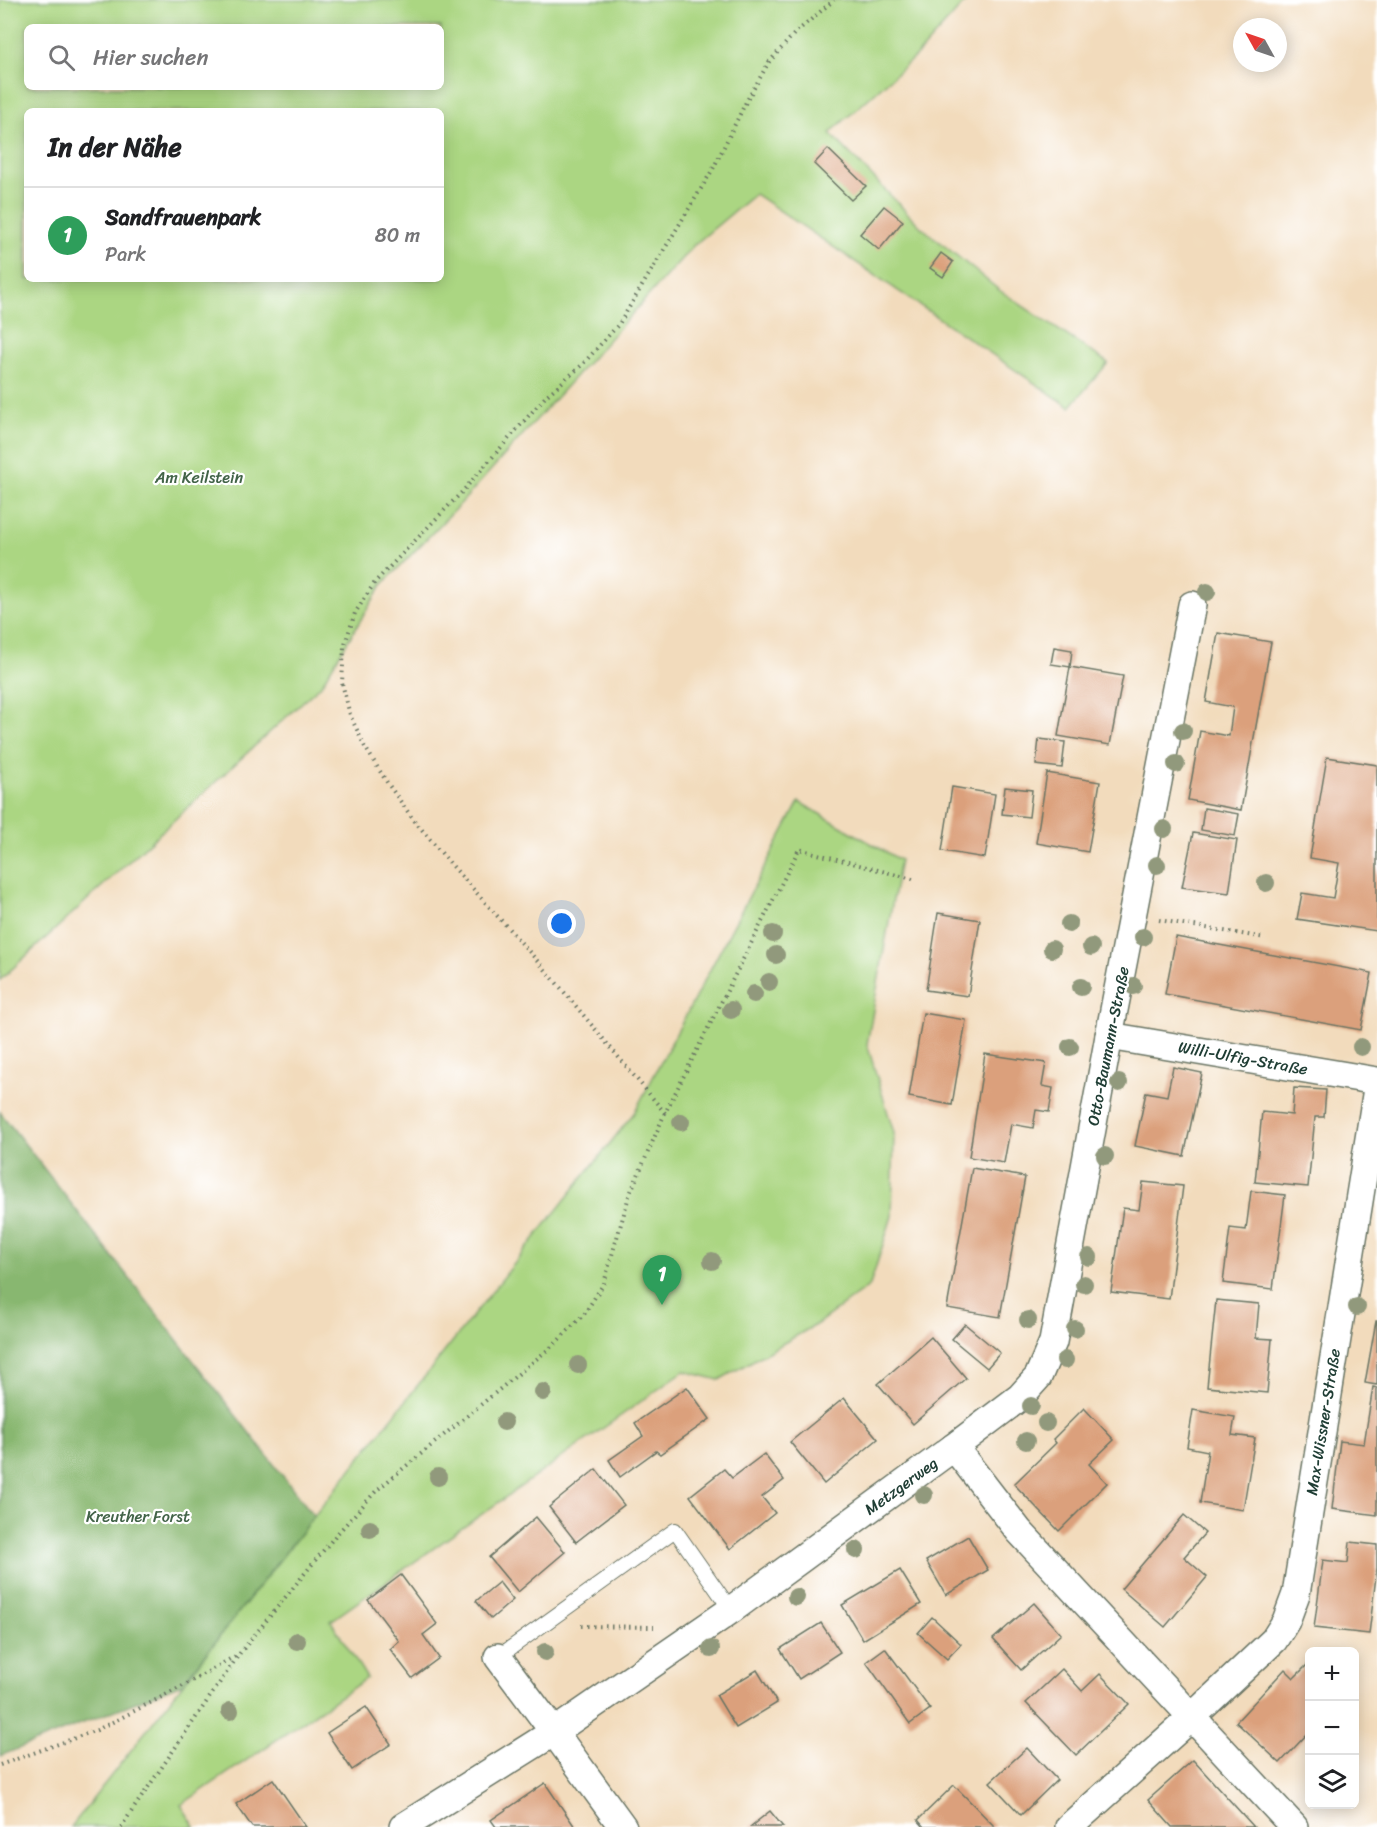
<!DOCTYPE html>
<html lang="de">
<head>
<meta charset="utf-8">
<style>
  :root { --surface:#fff; --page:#f2f2f2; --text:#202124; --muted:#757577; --line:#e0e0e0; --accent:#d1495b }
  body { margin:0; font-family:Sriracha,sans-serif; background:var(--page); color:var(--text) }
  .controls { position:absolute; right:18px; bottom:18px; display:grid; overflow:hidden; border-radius:9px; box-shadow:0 3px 15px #0003 }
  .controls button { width:54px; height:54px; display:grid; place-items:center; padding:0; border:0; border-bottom:2px solid var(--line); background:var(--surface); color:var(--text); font:30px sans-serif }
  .compass { position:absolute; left:1233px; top:18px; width:54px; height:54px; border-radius:50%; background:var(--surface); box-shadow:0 3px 15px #0003; rotate:310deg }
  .you { position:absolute; left:562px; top:924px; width:21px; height:21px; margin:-15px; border:4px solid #fff; border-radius:50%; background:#1a73e8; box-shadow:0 0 0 9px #1a73e833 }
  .badge { display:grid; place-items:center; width:39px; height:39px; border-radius:50%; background:var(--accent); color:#fff; font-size:20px; font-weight:700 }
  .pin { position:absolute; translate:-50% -50px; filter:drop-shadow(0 2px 3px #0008) }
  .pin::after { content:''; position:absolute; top:32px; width:21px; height:18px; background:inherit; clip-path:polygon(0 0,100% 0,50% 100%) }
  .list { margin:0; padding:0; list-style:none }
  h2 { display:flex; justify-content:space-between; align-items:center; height:78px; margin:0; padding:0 24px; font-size:26px }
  h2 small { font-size:20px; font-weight:400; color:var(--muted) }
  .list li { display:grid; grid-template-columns:39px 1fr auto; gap:18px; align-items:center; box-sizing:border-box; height:96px; padding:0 24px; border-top:2px solid var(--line) }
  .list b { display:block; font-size:22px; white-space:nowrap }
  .list p { margin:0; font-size:20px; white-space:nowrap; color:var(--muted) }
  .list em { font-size:20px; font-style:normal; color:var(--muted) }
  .icon { flex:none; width:33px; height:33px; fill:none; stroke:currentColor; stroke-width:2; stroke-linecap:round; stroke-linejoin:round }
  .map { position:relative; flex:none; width:1377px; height:1827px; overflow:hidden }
  .search { position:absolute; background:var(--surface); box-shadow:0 3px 15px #0003; left:24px; top:24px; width:420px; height:66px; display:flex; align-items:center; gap:15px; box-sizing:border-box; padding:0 21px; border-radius:9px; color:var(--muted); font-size:22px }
  .panel { position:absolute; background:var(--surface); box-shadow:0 3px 15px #0003; left:24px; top:108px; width:420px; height:174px; border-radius:9px }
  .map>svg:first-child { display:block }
</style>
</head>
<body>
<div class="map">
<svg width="1377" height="1827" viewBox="0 0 1377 1827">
  <rect width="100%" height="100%" fill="#fff"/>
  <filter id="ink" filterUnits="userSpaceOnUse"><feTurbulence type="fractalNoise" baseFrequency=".0167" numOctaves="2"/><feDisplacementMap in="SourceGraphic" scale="12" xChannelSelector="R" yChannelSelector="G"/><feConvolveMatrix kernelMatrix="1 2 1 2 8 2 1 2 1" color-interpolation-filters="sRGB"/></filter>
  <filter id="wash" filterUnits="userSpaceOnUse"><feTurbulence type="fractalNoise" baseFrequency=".008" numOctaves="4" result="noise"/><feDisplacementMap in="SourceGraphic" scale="24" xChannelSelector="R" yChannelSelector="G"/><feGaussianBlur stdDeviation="1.35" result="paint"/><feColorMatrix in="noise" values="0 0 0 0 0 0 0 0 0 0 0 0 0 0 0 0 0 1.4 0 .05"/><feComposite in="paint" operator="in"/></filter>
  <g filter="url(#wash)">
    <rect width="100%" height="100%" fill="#f2dbbc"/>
    <g fill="#abd682" stroke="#658a5b" stroke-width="1.5" fill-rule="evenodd">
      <path d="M0,0H967L919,53L830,133L920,226L999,290L1108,363L1070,407L755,194L694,245L463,501L382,585L321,685L0,980ZM27,27H441V87H27ZM27,111H441V279H27Z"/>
      <polygon points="799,802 900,860 867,1044 894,1133 892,1216 870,1285 817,1324 719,1380 684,1371 331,1621 367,1678 181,1805 195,1827 71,1827 314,1516 634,1113"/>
    </g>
    <polygon fill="#88b770" stroke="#547a52" stroke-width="1.5" points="0,1112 314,1516 182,1684 0,1756"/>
    <g id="blocks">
      <g fill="#dba07b">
        <polygon points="828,149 866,186 851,200 814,164"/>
        <polygon points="884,206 903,221 879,250 860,234"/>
        <polygon points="941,253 953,262 943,277 930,268"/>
        <polygon points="1218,633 1271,642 1241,810 1188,800 1200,731 1229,736 1233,707 1206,702"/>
        <polygon points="1054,647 1072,650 1070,667 1051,664"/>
        <polygon points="1070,667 1123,676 1110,745 1058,736"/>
        <polygon points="1039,739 1065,742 1062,768 1036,765"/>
        <polygon points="1327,757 1377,765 1377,931 1297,919 1302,893 1333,898 1339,863 1310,858"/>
        <polygon points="1047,773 1100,782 1088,852 1036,843"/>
        <polygon points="952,787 995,794 985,858 942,851"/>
        <polygon points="1005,787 1032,790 1029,817 1002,814"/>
        <polygon points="1204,808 1239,814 1235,836 1201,830"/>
        <polygon points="1193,833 1237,840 1229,893 1182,887"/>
        <polygon points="938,913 980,920 968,996 926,990"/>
        <polygon points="1176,937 1372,973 1361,1030 1165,994"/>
        <polygon points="923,1013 966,1020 952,1105 909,1097"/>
        <polygon points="985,1054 1046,1063 1042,1086 1053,1088 1049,1112 1036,1110 1033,1128 1011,1124 1004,1163 969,1157"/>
        <polygon points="1173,1067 1202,1073 1184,1156 1135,1146 1146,1092 1167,1096"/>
        <polygon points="1294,1088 1326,1090 1324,1117 1315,1117 1308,1187 1255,1182 1262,1112 1292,1115"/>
        <polygon points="972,1168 1025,1177 1000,1317 947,1308"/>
        <polygon points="1143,1182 1183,1186 1169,1299 1111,1292 1123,1208 1139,1210"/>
        <polygon points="1251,1191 1285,1195 1273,1289 1223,1283 1230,1228 1246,1230"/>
        <polygon points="1216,1300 1259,1304 1256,1338 1272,1339 1267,1393 1207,1387"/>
        <polygon points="1376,1321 1377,1321 1377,1385 1365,1383"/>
        <polygon points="965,1324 1000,1353 987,1368 952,1339"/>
        <polygon points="931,1337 966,1378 913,1424 878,1384"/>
        <polygon points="687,1387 710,1419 660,1454 656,1451 620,1477 609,1460 643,1436 635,1423"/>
        <polygon points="1373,1387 1377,1388 1377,1515 1332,1509 1340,1441 1364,1444"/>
        <polygon points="844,1398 878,1439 824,1484 790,1442"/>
        <polygon points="1084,1408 1114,1440 1089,1464 1107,1483 1059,1531 1014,1484 1056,1443 1053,1439"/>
        <polygon points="1193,1410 1235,1417 1232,1435 1255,1438 1243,1510 1200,1503 1208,1451 1187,1447"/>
        <polygon points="764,1454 784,1480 762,1497 775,1513 730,1549 690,1496 724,1469 732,1478"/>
        <polygon points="596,1469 624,1505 576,1542 549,1507"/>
        <polygon points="1184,1515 1205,1533 1184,1557 1207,1577 1165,1627 1121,1589"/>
        <polygon points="536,1517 565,1552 518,1592 489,1557"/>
        <polygon points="968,1536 988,1570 946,1595 926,1561"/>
        <polygon points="1350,1542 1377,1545 1377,1568 1369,1634 1314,1628 1323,1560 1348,1563"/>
        <polygon points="900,1570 921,1604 863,1640 842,1605"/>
        <polygon points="401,1575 437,1624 423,1635 439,1658 412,1678 390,1649 399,1641 368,1600"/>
        <polygon points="499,1582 513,1600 491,1619 476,1601"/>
        <polygon points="1034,1603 1061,1634 1021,1670 993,1639"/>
        <polygon points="932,1617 961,1644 947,1659 918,1633"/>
        <polygon points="821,1623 840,1652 799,1679 780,1649"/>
        <polygon points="885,1648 930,1709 910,1724 866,1662"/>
        <polygon points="1310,1662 1310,1731 1280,1763 1236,1722 1285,1669 1294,1678"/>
        <polygon points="1062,1669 1082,1691 1100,1674 1129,1704 1076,1755 1026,1703"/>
        <polygon points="757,1670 777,1703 736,1728 716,1695"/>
        <polygon points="366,1707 391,1744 352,1770 327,1733"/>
        <polygon points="1027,1748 1057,1780 1021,1815 990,1782"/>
        <polygon points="1193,1760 1254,1827 1172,1827 1148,1800"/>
        <polygon points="273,1779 306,1827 252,1827 236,1804"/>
        <polygon points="545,1783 575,1827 496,1827 491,1820"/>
        <polygon points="954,1785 995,1827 924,1827 918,1820"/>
        <polygon points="770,1811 783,1827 750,1827"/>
      </g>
    </g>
  </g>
  <g filter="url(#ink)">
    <use href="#blocks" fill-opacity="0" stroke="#697464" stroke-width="1.5"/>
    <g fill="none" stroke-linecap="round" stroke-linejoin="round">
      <g stroke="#697464" stroke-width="16">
        <polyline id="service" points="498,1657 675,1530 731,1610"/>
      </g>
      <g stroke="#697464" stroke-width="30">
        <g id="minor">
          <polyline points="1109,1036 1377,1081"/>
          <polyline points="954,1447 1020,1397 1038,1377 1053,1342 1109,1036 1192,605"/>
          <polyline points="403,1827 554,1732 498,1657"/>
          <polyline points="623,1827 554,1732 731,1610 954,1447 1019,1531 1294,1827"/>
          <polyline points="1069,1827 1192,1717 1274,1640 1286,1621 1296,1594 1377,1089"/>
        </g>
      </g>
      <g stroke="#697464" stroke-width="4" stroke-dasharray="1.5 4.5" stroke-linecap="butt">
        <polyline points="1159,920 1265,938"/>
        <polyline points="665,1113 550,975 449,862 413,819 388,784 365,747 350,715 342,683 344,647 355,613 375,582 461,493 547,395 581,366 619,324 713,169 746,102 769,62 795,33 834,0"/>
        <polyline points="581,1626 654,1627"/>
        <polyline points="0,1765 97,1730 183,1686 237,1655"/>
        <polyline points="121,1827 240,1653 336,1535 377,1490 556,1343 585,1313 604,1283 629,1196 665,1113 799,849 916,880"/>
      </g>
      <use href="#service" stroke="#fff" stroke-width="14"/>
      <use href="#minor" stroke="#fff" stroke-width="27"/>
    </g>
    <g fill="#91997c">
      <circle cx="1207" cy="592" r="9"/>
      <circle cx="1183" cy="731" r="9"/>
      <circle cx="1176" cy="764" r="9"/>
      <circle cx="1164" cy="829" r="9"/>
      <circle cx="1157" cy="865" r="9"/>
      <circle cx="1266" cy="883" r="9"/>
      <circle cx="1069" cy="924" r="9"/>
      <circle cx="773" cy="934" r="9"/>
      <circle cx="1143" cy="937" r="9"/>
      <circle cx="1091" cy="947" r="9"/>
      <circle cx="1052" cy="949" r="9"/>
      <circle cx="776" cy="955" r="9"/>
      <circle cx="769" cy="982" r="9"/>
      <circle cx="1133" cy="986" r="9"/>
      <circle cx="1081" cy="987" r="9"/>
      <circle cx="754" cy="994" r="9"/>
      <circle cx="731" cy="1010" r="9"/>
      <circle cx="1070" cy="1047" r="9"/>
      <circle cx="1361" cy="1047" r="9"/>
      <circle cx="1119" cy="1083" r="9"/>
      <circle cx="681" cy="1122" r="9"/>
      <circle cx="1105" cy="1156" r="9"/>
      <circle cx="1089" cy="1257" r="9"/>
      <circle cx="712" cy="1261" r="9"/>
      <circle cx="1084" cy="1284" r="9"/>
      <circle cx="1357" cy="1307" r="9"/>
      <circle cx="1028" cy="1320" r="9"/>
      <circle cx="1075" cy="1329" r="9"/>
      <circle cx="1065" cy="1360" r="9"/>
      <circle cx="578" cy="1365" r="9"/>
      <circle cx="543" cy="1392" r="9"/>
      <circle cx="1031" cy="1406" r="9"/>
      <circle cx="504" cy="1422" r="9"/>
      <circle cx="1046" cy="1423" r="9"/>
      <circle cx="1026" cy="1441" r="9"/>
      <circle cx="438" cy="1477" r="9"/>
      <circle cx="924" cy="1495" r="9"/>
      <circle cx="370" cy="1529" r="9"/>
      <circle cx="856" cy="1550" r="9"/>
      <circle cx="796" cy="1597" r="9"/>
      <circle cx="297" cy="1641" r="9"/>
      <circle cx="711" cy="1649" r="9"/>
      <circle cx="545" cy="1652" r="9"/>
      <circle cx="230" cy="1711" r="9"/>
    </g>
  </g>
  <g text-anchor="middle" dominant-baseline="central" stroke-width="4.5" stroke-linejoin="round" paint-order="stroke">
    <g font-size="16" fill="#426348" stroke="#fff">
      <text x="199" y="477">Am Keilstein</text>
      <text x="138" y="1516">Kreuther Forst</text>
    </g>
    <g font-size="16" fill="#1f3d34" stroke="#fff">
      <text transform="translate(1108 1046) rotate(-79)">Otto-Baumann-Straße</text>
      <text transform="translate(1243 1058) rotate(10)">Willi-Ulfig-Straße</text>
      <text transform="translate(1323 1422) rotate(-81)">Max-Wissner-Straße</text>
      <text transform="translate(901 1486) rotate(-36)">Metzgerweg</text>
    </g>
  </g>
</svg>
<div class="controls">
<button>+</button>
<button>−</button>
<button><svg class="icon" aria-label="layers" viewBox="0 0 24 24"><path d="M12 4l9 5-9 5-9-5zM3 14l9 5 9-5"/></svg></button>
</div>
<svg class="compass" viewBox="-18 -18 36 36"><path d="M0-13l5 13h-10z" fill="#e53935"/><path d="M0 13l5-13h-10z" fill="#757577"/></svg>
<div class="you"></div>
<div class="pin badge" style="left:662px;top:1305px;background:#2e9e5b">1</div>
<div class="search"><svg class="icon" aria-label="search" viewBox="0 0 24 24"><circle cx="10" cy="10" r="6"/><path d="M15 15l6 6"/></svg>Hier suchen</div>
<section class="panel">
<h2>In der Nähe<small></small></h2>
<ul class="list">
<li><span class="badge" style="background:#2e9e5b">1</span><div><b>Sandfrauenpark</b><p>Park</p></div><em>80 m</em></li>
</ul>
</section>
</div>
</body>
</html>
